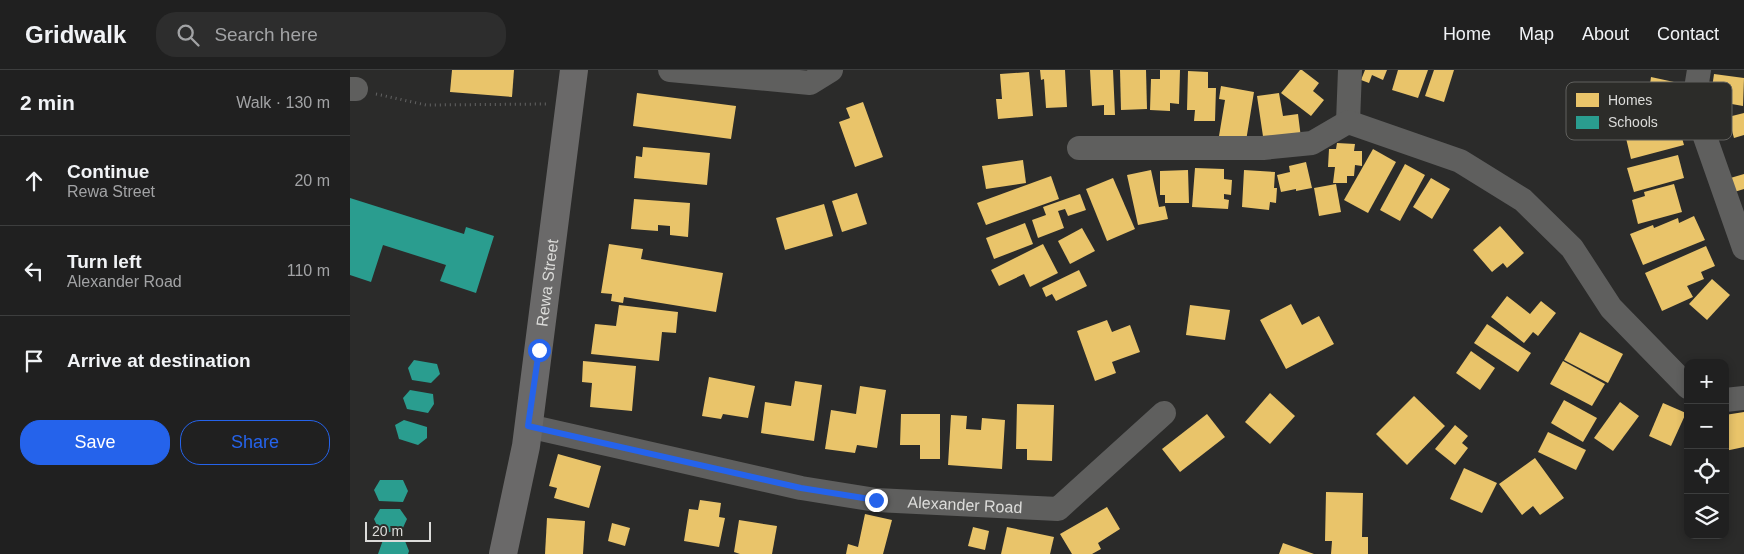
<!DOCTYPE html>
<html lang="en">
<head>
<meta charset="utf-8">
<style>
  :root { --surface:#202020; --page:#2d2d2d; --text:#f1f3f6; --muted:#a2a3a5; --line:#3d3e3e; --accent:#2563eb }
  body { margin:0; font-family:Helvetica,sans-serif; background:var(--page); color:var(--text) }
  .controls { position:absolute; right:15px; bottom:15px; display:grid; overflow:hidden; border-radius:10px; box-shadow:0 2px 8px #0003 }
  .controls button { width:45px; height:45px; display:grid; place-items:center; padding:0; border:0; border-bottom:1px solid var(--line); background:var(--surface); color:var(--text); font:25px sans-serif }
  .scale { position:absolute; left:15px; bottom:12px; width:66px; box-sizing:border-box; padding-left:5px; border:2px solid #dcdcda; border-top:0; font-size:14px; line-height:18px; white-space:nowrap; color:#dcdcda; -webkit-text-stroke:4px #2c2c29; paint-order:stroke }
  .stop { position:absolute; width:15px; height:15px; margin:-11px; border:4px solid #2563eb; border-radius:50%; background:#fff }
  .stop.end { background:#2563eb; border-color:#fff; box-shadow:0 1px 5px #0008 }
  .list { margin:0; padding:0; list-style:none }
  h2 { display:flex; justify-content:space-between; align-items:center; height:65px; margin:0; padding:0 20px; font-size:21px }
  h2 small { font-size:16px; font-weight:400; color:var(--muted) }
  .list li { display:grid; grid-template-columns:32px 1fr auto; gap:15px; align-items:center; box-sizing:border-box; height:90px; padding:0 20px; border-top:1px solid var(--line) }
  .list b { display:block; font-size:19px; white-space:nowrap }
  .list p { margin:0; font-size:16px; white-space:nowrap; color:var(--muted) }
  .list em { font-size:16px; font-style:normal; color:var(--muted) }
  .actions { display:flex; gap:10px; padding:15px 20px }
  .actions a { flex:1; padding:11px 0; border:1px solid var(--accent); border-radius:20px; text-align:center; font-size:18px; color:var(--accent) }
  .actions .main { background:var(--accent); color:#fff }
  .icon { flex:none; width:28px; height:28px; fill:none; stroke:currentColor; stroke-width:2; stroke-linecap:round; stroke-linejoin:round }
  .map { position:relative; flex:none; width:1394px; height:484px; overflow:hidden }
  header { display:flex; align-items:center; gap:30px; box-sizing:border-box; height:70px; padding:0 25px; background:var(--surface); border-bottom:1px solid var(--line) }
  header strong { font-size:24px }
  nav { display:flex; gap:28px; margin-inline-start:auto; font-size:18px }
  .search { width:350px; height:45px; background:var(--page); display:flex; align-items:center; gap:12px; box-sizing:border-box; padding:0 18px; border-radius:20px; color:var(--muted); font-size:19px }
  main { display:flex }
  aside { flex:1; background:var(--surface) }
  .map>svg:first-child { display:block }
</style>
</head>
<body>
<header>
<strong>Gridwalk</strong>
<div class="search"><svg class="icon" aria-label="search" viewBox="0 0 24 24"><circle cx="10" cy="10" r="6"/><path d="M15 15l6 6"/></svg>Search here</div>
<nav><a>Home</a><a>Map</a><a>About</a><a>Contact</a></nav>
</header>
<main>
<aside>
<h2>2 min<small>Walk · 130 m</small></h2>
<ul class="list">
<li><svg class="icon" aria-label="ahead" viewBox="0 0 24 24"><path d="M12 20V5M6 11l6-6 6 6"/></svg><div><b>Continue</b><p>Rewa Street</p></div><em>20 m</em></li>
<li><svg class="icon" aria-label="left" viewBox="0 0 24 24"><path d="M17 20v-9H6M10 6l-5 5 5 5"/></svg><div><b>Turn left</b><p>Alexander Road</p></div><em>110 m</em></li>
<li><svg class="icon" aria-label="arrive" viewBox="0 0 24 24"><path d="M6 21V4h12l-3 4 3 4H6"/></svg><div><b>Arrive at destination</b></div></li>
</ul>
<div class="actions"><a class="main">Save</a><a>Share</a></div>
</aside>
<div class="map">
<svg width="1394" height="484" viewBox="0 0 1394 484">
  <rect width="100%" height="100%" fill="#2b2b2a"/>
  <g fill="#e9c46a">
    <polygon points="102,0 164,0 162,27 100,22"/>
    <polygon points="690,0 715,0 717,37 696,38 694,9 691,10"/>
    <polygon points="740,0 763,0 765,45 754,45 754,35 742,36"/>
    <polygon points="770,0 796,0 797,39 771,40"/>
    <polygon points="810,0 830,0 829,34 820,33 820,41 800,40 801,9 810,9"/>
    <polygon points="950,0 952,0 969,13 963,21 974,30 961,46 931,23"/>
    <polygon points="1015,0 1037,0 1033,10 1022,5 1019,13 1011,10"/>
    <polygon points="1048,0 1078,0 1068,28 1042,20"/>
    <polygon points="1084,0 1104,0 1094,32 1075,26"/>
    <polygon points="838,1 858,2 858,18 866,18 865,51 844,51 845,40 837,40"/>
    <polygon points="679,2 683,46 648,49 646,29 652,29 650,4"/>
    <polygon points="1364,4 1394,8 1393,36 1376,33 1377,28 1361,25"/>
    <polygon points="1301,7 1324,12 1316,47 1291,41 1293,31 1286,29 1290,12 1300,14"/>
    <polygon points="871,16 904,22 896,71 869,66 875,30 869,29"/>
    <polygon points="287,23 386,36 381,69 283,56"/>
    <polygon points="929,23 933,46 948,44 951,68 914,73 907,26"/>
    <polygon points="513,32 533,87 505,97 489,52 500,48 496,38"/>
    <polygon points="1394,43 1394,65 1384,68 1378,47"/>
    <polygon points="1338,47 1341,57 1330,61 1334,75 1281,89 1275,64"/>
    <polygon points="987,73 1005,74 1004,81 1012,81 1012,96 1005,95 1004,106 997,106 997,113 983,113 985,97 978,97 979,79 986,79"/>
    <polygon points="293,77 360,83 357,115 284,108 286,86 292,87"/>
    <polygon points="1023,79 1046,92 1018,143 994,130"/>
    <polygon points="1328,85 1334,108 1284,122 1277,98"/>
    <polygon points="673,90 676,113 636,119 632,96"/>
    <polygon points="956,92 962,118 946,121 946,119 931,122 927,105 940,102 939,96"/>
    <polygon points="1055,94 1075,105 1050,151 1030,140"/>
    <polygon points="845,98 874,99 874,109 882,110 881,125 874,124 874,129 879,130 878,139 842,137"/>
    <polygon points="801,100 809,137 815,136 818,149 788,155 777,105"/>
    <polygon points="838,100 839,133 815,133 815,125 810,125 810,101"/>
    <polygon points="894,100 925,102 924,118 927,118 926,133 920,132 919,140 892,137"/>
    <polygon points="1394,104 1394,119 1381,123 1377,109"/>
    <polygon points="701,106 709,129 636,155 627,133"/>
    <polygon points="763,108 785,159 757,171 736,119"/>
    <polygon points="1081,108 1100,119 1082,149 1063,137"/>
    <polygon points="986,114 991,142 969,146 964,118"/>
    <polygon points="1324,114 1332,142 1288,154 1282,130 1295,126 1294,122"/>
    <polygon points="507,123 517,154 492,162 482,131"/>
    <polygon points="730,124 736,140 718,146 715,139 708,141 714,158 688,168 682,150 696,145 693,137"/>
    <polygon points="284,129 340,133 338,167 320,165 320,156 308,155 308,161 281,159"/>
    <polygon points="474,134 483,166 435,180 426,148"/>
    <polygon points="1344,146 1355,170 1293,195 1280,164 1303,155 1304,158 1328,148 1329,153"/>
    <polygon points="675,153 683,174 644,189 636,168"/>
    <polygon points="1150,156 1174,183 1157,198 1153,193 1142,202 1123,180"/>
    <polygon points="732,158 745,181 720,194 708,171"/>
    <polygon points="259,174 293,179 291,189 373,203 366,242 274,227 273,233 261,231 262,224 251,223"/>
    <polygon points="693,174 708,203 680,217 674,204 649,216 641,200"/>
    <polygon points="1356,176 1365,196 1351,202 1354,209 1337,216 1343,227 1312,241 1295,203"/>
    <polygon points="729,200 737,216 706,231 702,224 696,227 692,218"/>
    <polygon points="1362,209 1380,225 1357,250 1339,234"/>
    <polygon points="1157,226 1180,244 1191,231 1206,243 1188,266 1183,262 1174,273 1141,247"/>
    <polygon points="941,234 952,255 969,246 984,274 936,299 910,250"/>
    <polygon points="269,235 328,242 326,263 312,262 309,291 241,284 245,254 266,256"/>
    <polygon points="840,235 880,240 875,270 836,265"/>
    <polygon points="757,250 762,262 780,255 790,282 762,292 766,303 745,311 727,261"/>
    <polygon points="1137,254 1181,283 1168,302 1124,273"/>
    <polygon points="1230,262 1273,284 1258,313 1214,290"/>
    <polygon points="1121,281 1145,298 1130,320 1106,303"/>
    <polygon points="233,291 286,296 282,341 240,337 242,313 232,312"/>
    <polygon points="1213,291 1255,314 1242,336 1200,314"/>
    <polygon points="359,307 405,316 398,348 373,344 371,349 352,346"/>
    <polygon points="445,311 472,315 464,371 411,363 415,332 441,336"/>
    <polygon points="510,316 536,320 527,378 507,375 505,383 475,379 481,340 506,344"/>
    <polygon points="920,323 945,346 920,374 895,352"/>
    <polygon points="1064,326 1095,356 1057,395 1026,364"/>
    <polygon points="1214,330 1247,348 1233,372 1201,353"/>
    <polygon points="1270,332 1289,346 1263,381 1244,368"/>
    <polygon points="1313,333 1336,343 1321,376 1299,366"/>
    <polygon points="667,334 704,335 702,391 677,390 677,379 666,379"/>
    <polygon points="1394,342 1394,377 1375,381 1375,345"/>
    <polygon points="551,344 590,344 590,389 570,389 570,375 550,375"/>
    <polygon points="857,344 875,367 830,402 812,379"/>
    <polygon points="601,345 617,346 616,359 631,360 632,348 655,350 652,399 598,395"/>
    <polygon points="1105,355 1118,366 1112,373 1118,378 1105,395 1085,379"/>
    <polygon points="1198,362 1236,380 1226,400 1188,382"/>
    <polygon points="208,384 251,396 239,438 204,428 207,418 199,416"/>
    <polygon points="1185,388 1214,428 1190,445 1183,436 1172,445 1149,414"/>
    <polygon points="1114,398 1147,413 1132,443 1100,429"/>
    <polygon points="976,422 1013,423 1012,467 1018,467 1018,484 981,484 982,471 975,471"/>
    <polygon points="350,430 371,433 369,447 375,448 369,477 334,471 339,439 348,440"/>
    <polygon points="757,437 770,459 748,473 751,479 742,484 722,484 710,464"/>
    <polygon points="515,444 542,450 533,484 496,484 498,474 508,477"/>
    <polygon points="197,448 235,451 233,484 195,484"/>
    <polygon points="389,450 427,456 422,484 390,484 384,482"/>
    <polygon points="262,453 280,458 275,476 258,471"/>
    <polygon points="623,457 639,461 635,480 618,476"/>
    <polygon points="657,457 704,467 700,484 651,484"/>
    <polygon points="933,473 964,484 929,484"/>
  </g>
  <g fill="#2a9d8f">
    <polygon points="0,128 114,164 116,157 144,166 126,223 90,211 96,195 33,175 21,212 0,205"/>
    <polygon points="64,290 87,294 90,304 81,313 62,310 58,298"/>
    <polygon points="60,320 83,324 84,334 78,343 57,339 53,328"/>
    <polygon points="54,350 77,357 77,368 68,375 49,369 45,355"/>
    <polygon points="30,410 53,410 58,421 53,432 29,431 24,420"/>
    <polygon points="30,439 50,439 57,449 51,462 30,462 24,449"/>
    <polygon points="33,470 55,471 59,481 58,484 28,484"/>
  </g>
  <g fill="none" stroke-linecap="round" stroke-linejoin="round">
    <polyline stroke="#636363" stroke-width="3" stroke-dasharray="1 4" stroke-linecap="butt" points="26,24 76,35 196,34"/>
    <g stroke="#5f5f5e" stroke-width="24">
      <polyline points="320,0 460,13 481,0"/>
      <polyline points="1349,0 1345,25 1355,67 1394,178"/>
      <polyline points="0,19 6,19"/>
      <polyline points="998,52 1000,0"/>
      <polyline points="729,78 913,78 962,73 998,52 1110,91 1173,130 1222,178 1261,238 1338,317"/>
      <polyline points="1375,330 1394,328"/>
      <path id="s1" d="M178,356L451,418L526,430L708,439L814,343"/>
    </g>
    <path stroke="#6a6969" stroke-width="28" id="s2" d="M153,484L176,376L224,0"/>
  </g>
  <g fill="none" stroke-linecap="round" stroke-linejoin="round">
    <polyline stroke="#2563eb" stroke-width="6" points="189,280 178,356 451,418 526,430"/>
  </g>
  <g text-anchor="middle" dominant-baseline="central" stroke-width="5" stroke-linejoin="round" paint-order="stroke">
    <g font-size="16" fill="#dcdcda" stroke="#2c2c29">
      <text stroke="none"><textPath href="#s2" startOffset="275">Rewa Street</textPath></text>
      <text stroke="none"><textPath href="#s1" startOffset="445">Alexander Road</textPath></text>
    </g>
  </g>
  <rect x="1216" y="12" width="166" height="58" rx="8" fill="#2c2c29" stroke="#61615e" stroke-width="1"/>
  <rect x="1226" y="23" width="23" height="14" fill="#e9c46a"/>
  <rect x="1226" y="46" width="23" height="13" fill="#2a9d8f"/>
  <g font-size="14" fill="#dcdcda">
    <text x="1258" y="35">Homes</text>
    <text x="1258" y="57">Schools</text>
  </g>
</svg>
<div class="controls">
<button>+</button>
<button>−</button>
<button><svg class="icon" aria-label="locate" viewBox="0 0 24 24"><circle cx="12" cy="12" r="6"/><path d="M12 2v4M12 18v4M2 12h4M18 12h4"/></svg></button>
<button><svg class="icon" aria-label="layers" viewBox="0 0 24 24"><path d="M12 4l9 5-9 5-9-5zM3 14l9 5 9-5"/></svg></button>
</div>
<div class="scale">20 m</div>
<div class="stop" style="left:189px;top:280px"></div>
<div class="stop end" style="left:526px;top:430px"></div>
</div>
</main>
</body>
</html>
